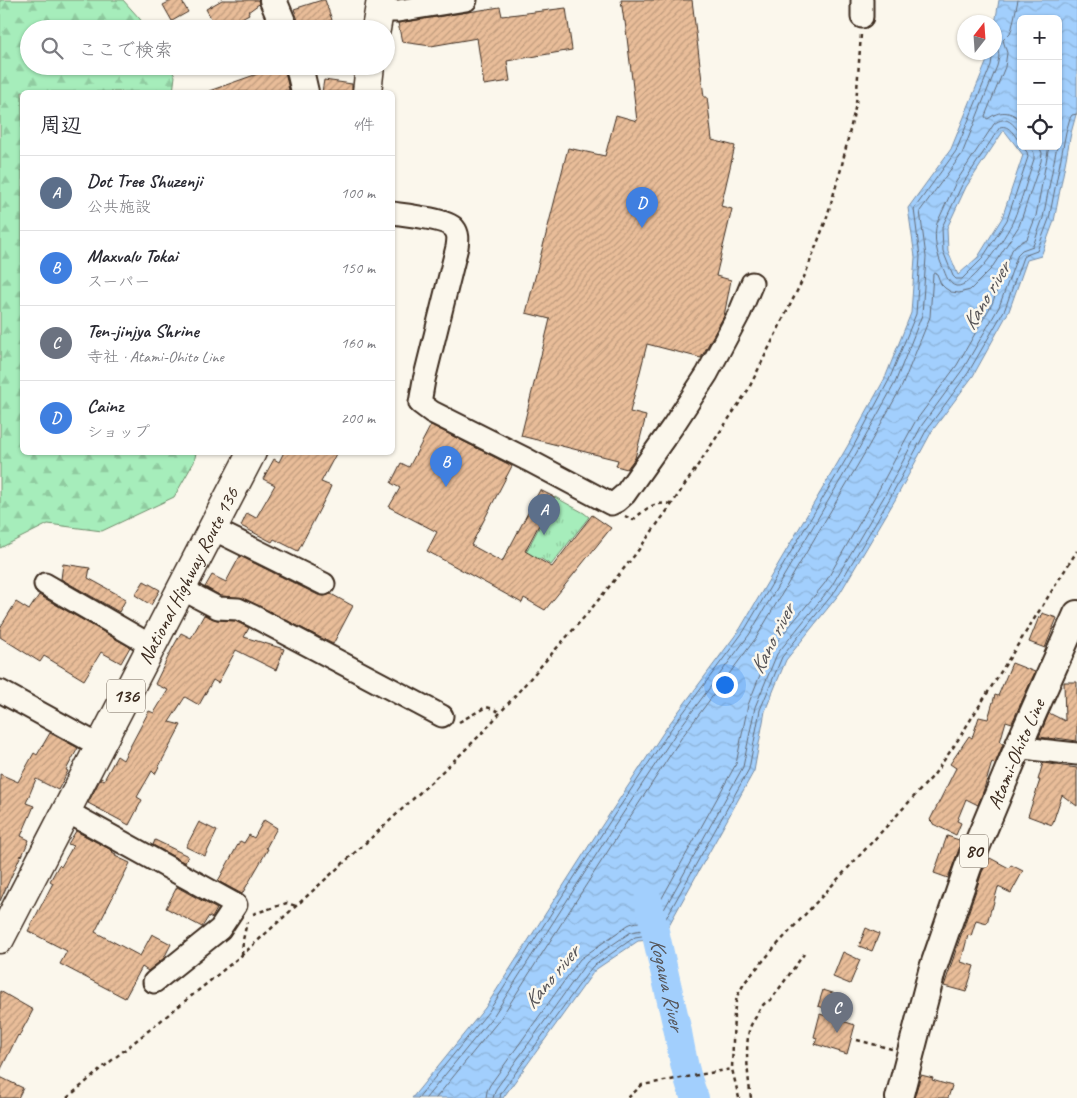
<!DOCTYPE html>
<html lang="ja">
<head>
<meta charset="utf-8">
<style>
  :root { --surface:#fff; --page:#f2f2f3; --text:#2b2b33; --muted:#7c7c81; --line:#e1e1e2; --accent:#2563eb }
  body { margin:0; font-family:Caveat,"Klee One",sans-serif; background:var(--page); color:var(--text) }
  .controls { position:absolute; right:15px; top:15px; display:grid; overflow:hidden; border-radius:8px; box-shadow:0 1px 4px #0004 }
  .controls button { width:45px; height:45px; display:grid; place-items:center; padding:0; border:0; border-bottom:1px solid var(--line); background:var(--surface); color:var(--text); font:25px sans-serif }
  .compass { position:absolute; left:957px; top:15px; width:45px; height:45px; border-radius:50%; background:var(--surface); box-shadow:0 1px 4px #0004; rotate:17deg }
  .you { position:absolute; left:724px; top:684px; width:18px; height:18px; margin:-12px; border:4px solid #fff; border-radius:50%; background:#1a73e8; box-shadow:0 0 0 8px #1a73e833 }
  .badge { display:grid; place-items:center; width:32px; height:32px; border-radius:50%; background:var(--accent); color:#fff; font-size:16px; font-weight:700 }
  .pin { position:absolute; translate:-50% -41px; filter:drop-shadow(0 1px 2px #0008) }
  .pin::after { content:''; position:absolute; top:26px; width:18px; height:15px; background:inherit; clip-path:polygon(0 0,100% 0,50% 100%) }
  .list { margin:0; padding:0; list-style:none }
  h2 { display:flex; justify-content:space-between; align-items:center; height:65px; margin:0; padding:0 20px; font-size:21px }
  h2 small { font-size:16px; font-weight:400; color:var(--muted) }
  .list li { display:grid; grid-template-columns:32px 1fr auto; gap:15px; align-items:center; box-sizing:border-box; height:75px; padding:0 20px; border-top:1px solid var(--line) }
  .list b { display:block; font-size:19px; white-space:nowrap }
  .list p { margin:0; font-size:16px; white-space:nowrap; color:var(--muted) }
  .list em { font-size:16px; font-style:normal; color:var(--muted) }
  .icon { flex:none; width:28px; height:28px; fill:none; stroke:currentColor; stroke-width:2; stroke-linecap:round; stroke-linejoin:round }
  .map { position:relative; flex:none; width:1077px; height:1098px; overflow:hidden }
  .search { position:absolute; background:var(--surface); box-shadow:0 1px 4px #0004; left:20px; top:20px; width:375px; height:55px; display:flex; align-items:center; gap:12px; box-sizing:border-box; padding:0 18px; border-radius:28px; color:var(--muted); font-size:19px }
  .panel { position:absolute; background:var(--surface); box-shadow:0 1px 4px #0004; left:20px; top:90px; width:375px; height:365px; border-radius:8px }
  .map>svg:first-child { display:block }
</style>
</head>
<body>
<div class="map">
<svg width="1077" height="1098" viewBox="0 0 1077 1098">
  <defs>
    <pattern id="grass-tufts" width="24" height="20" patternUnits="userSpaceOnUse" patternTransform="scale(1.25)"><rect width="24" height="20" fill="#a6edbb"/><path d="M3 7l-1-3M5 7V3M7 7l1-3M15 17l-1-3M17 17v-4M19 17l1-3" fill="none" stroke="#90cba0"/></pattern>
    <pattern id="forest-firs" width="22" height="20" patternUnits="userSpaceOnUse" patternTransform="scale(1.25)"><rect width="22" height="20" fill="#a6edbb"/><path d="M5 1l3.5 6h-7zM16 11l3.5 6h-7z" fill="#90cba0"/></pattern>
    <pattern id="water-waves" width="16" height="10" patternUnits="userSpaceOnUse" patternTransform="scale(1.25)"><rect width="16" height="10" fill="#a2cffd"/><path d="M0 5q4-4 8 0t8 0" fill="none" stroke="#8cb2d8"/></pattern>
    <pattern id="building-hatch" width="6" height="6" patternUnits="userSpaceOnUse" patternTransform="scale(1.25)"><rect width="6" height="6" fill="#e9bd99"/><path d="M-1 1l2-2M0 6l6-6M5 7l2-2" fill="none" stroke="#be9a7c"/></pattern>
  </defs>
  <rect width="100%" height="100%" fill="#fbf7ec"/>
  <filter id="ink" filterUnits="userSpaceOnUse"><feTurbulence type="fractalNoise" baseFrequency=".02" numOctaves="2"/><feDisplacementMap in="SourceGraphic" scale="10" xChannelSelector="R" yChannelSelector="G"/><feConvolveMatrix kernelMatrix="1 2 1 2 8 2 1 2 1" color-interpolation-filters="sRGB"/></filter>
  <g filter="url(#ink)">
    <polygon fill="url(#grass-tufts)" stroke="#708c6c" points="555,497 584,513 589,517 551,565 540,558 527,573 503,560 511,545 526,552"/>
    <polygon fill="url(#forest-firs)" stroke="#708c6c" points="0,0 123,0 140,19 146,29 29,29 29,66 169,66 175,76 173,92 22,92 22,452 196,453 194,462 174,497 102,531 48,524 0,548"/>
    <path fill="url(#water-waves)" stroke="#798da4" fill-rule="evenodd" d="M999,0H1077V111L1071,133L1054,221L1041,256L1027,260L1009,311L973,376L932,431L895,500L840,593L786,660L765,711L754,771L664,934L650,940L638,941L595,970L503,1098H412L485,1008L601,827L667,727L740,629L847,447L885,378L911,313L915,257L908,208L951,149L986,63L988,53L994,52L995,24ZM1021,19H1058V146H1021ZM1004,130L1023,155L1002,218L978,257L958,275L948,251L947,228L966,187Z"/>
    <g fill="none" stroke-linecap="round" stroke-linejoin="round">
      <g stroke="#646c77" stroke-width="1">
        <path d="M1018,0L1012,28L1010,33L1003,40L1007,53L1005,67L985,116L986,118L988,119C999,110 1011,110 1021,121"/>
        <path d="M1021,134C1013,124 1007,114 994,124L956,182L937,223C933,238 937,255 943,268C946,275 948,284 956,286C972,289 1007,235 1013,221C1022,201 1027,179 1034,159V153L1030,146"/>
        <path d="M1021,144C1015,137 1010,124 1000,127L962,185L942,227L943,251L953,276L956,279H962L981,260L1007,220L1028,157L1027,152L1022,146"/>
        <polyline points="418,1098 489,1011 605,829 671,729 744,631 852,449 889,380 916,314 920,257 914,209 956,151 991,65 993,52"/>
        <path d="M426,1098L494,1015L610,833L676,733L749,635L857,452L895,383L922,315L926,257L920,211L962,154L997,66C999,58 1001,51 994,44"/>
        <polyline points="436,1098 500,1019 617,837 682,737 756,638 863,456 902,386 930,317 933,274 935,273 937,274 941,284 945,288 951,292 959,293 970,290 991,269 1019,226 1041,161 1042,153 1039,146"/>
        <path d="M486,1098L487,1091L490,1085L580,959L628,925C635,921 644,923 651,918L736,764L748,705L770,650L825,583L878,491L915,422L957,365L992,304L1012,250L1017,244L1027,239L1036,216L1049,146"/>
        <polyline points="493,1098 496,1089 587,962 631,932 647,929 656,924 743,767 755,707 777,654 831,587 885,495 922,425 963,369 999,307 1018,254 1022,250 1033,246 1043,218 1057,146"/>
        <polyline points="500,1098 501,1093 592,967 635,937 648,935 660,929 749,769 760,710 782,657 836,590 890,498 927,429 968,373 1005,309 1023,257 1026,255 1037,251 1049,219 1066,132 1070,118 1072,115 1077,114"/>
      </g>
      <path stroke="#a2cffd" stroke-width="28" id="s1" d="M648,900L678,1032C682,1054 686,1077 695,1098"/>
    </g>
    <g fill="url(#building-hatch)" stroke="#3b2a1e">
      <polygon points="173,0 181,0 188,12 172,21 163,5"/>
      <polygon points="222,0 258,0 259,4 248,12 249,14 221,29 217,29 206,9"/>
      <polygon points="322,0 325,0 332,20 316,25 315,22 300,26 294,9"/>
      <polygon points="621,0 692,0 704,97 707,97 712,140 735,146 721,206 732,209 716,276 731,280 724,316 701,358 647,344 630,412 646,416 635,458 627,469 616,466 618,460 521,436 550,319 526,313 568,148 605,156 616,115 637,121 625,21 624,21"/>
      <polygon points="500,7 502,16 566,8 572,50 507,61 510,81 484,85 477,38 431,46 402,42 398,23"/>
      <polygon points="280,66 284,66 289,90 282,92 210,92 209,91"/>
      <polygon points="324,80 352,84 352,92 322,92"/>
      <polygon points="431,425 512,466 471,545 502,562 540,490 554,497 525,551 552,567 592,515 611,528 545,610 524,598 522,603 427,551 437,532 389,507 400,488 391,483 401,463 409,467"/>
      <polygon points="284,452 337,452 321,482 331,486 328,493 298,551 274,539 272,542 241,526 247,513 256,518 275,485 263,479 274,459 279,462"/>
      <polygon points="240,556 318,595 324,596 331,594 353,606 333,644 243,598 221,596 205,587 212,575 226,582"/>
      <polygon points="63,564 90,568 88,578 126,599 119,612 61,579"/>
      <polygon points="144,581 160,590 151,605 135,595"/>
      <polygon points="39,595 130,647 121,663 101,652 84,680 44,656 40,662 0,637 0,628 16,602 29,610"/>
      <polygon points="1042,613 1057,618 1045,648 1029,642 1039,617 1041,618"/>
      <polygon points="204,615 217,620 235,621 249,628 244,637 284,649 276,670 236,650 218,683 213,680 199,705 185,697 169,722 181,725 155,774 152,771 137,797 142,800 129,825 88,803 101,778 104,780 117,756 123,760 149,711 154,713 168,690 155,684 171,651 181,633 191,638"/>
      <polygon points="1012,663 1035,672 1012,723 1006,721 1000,742 1003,744 995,764 992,762 984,789 978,805 966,799 957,821 961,823 956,835 933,824 933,823 930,820 956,768 950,764 969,736 972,738 979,717 988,719 995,695 998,696"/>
      <polygon points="1064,682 1077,682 1077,741 1056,738 1055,739 1039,737 1049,713 1065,721"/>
      <polygon points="50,733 78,748 66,770 68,771 58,790 36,779 26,803 34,806 21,836 29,840 22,856 21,855 0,901 0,774 18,782 34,753 37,755"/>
      <polygon points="1043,763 1077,768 1077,806 1062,795 1052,825 1028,816 1040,780 1038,780"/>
      <polygon points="264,820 277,828 266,848 268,849 242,894 218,881 240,841 244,843 249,835 254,838"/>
      <polygon points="199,822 217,831 205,856 186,847"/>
      <polygon points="76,831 113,851 112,852 116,854 115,856 130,863 95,932 140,956 152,934 171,944 164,958 148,971 142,967 125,998 60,964 67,951 28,931 53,883 50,881 59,865 61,867 73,846 68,844"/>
      <polygon points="947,836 962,841 948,878 934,873"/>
      <polygon points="155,840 188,856 185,863 153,845"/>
      <polygon points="990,858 1009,868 1011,865 1023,871 1011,893 998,887 992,909 991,909 987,923 976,920 971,936 968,935 961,962 974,966 966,992 944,986 982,872"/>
      <polygon points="177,887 217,909 212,918 209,916 202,927 166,908"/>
      <polygon points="866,928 879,934 872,951 859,946"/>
      <polygon points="843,952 860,960 850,984 833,977"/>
      <polygon points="823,990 836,994 831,1010 818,1006"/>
      <polygon points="0,991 33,1010 19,1036 18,1035 0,1071"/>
      <polygon points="820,1014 855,1025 847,1054 815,1044 817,1038 814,1037"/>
      <polygon points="921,1075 933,1078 932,1080 952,1086 948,1098 914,1098"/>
      <polygon points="0,1077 23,1088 18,1098 0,1098"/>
    </g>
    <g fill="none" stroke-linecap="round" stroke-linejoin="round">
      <g stroke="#3b2a1e" stroke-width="25">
        <g id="minor">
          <polyline points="862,0 862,17"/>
          <polyline points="379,11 398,11 466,0"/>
          <path d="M392,213C406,215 446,219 454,228C459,234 458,240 457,247L424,380L420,403L432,412L528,460L611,504L617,501L625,494L673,426L707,374L740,312L752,283"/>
          <polyline points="213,529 324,584"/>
          <polyline points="45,584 152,646"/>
          <polyline points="182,589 218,608 238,609 253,616 442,716"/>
          <polyline points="0,691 100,746"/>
          <polyline points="1018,747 1040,750 1077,754"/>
          <polyline points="66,811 236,905 220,929 154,982"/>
        </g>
      </g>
      <g stroke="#3b2a1e" stroke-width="30">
        <g id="major">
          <polyline points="273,0 285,29"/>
          <polyline points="299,66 305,92"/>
          <path id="s2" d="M899,1098L932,971L968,867L1018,747L1077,614"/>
        </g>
      </g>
      <g stroke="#3b2a1e" stroke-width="31">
        <g id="highway">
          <polyline points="376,29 381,0"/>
          <polyline points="367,92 370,66"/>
          <path id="s3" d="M0,939L252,452"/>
        </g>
      </g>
      <g stroke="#3b2a1e" stroke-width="2.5" stroke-dasharray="4 4" stroke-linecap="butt">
        <path d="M625,516L633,520C648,507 653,502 672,504"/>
        <polyline points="459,722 486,707 494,709 500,713"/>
        <polyline points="253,914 287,903 296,906"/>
        <polyline points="242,955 243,940 247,922"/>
        <polyline points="857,1040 892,1049"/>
        <polyline points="67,1098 106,1065 242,955 382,828 461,754 485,730 548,658 587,614 634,556 672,504 748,390 805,275 826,220 841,169 856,104 861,34"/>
        <polyline points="628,1098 642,1085 732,1069"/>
        <polyline points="739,1098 732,1069 734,1013 737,996 745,982 775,947 933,776 954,746 1077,551"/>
        <path d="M751,1098C748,1079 745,1050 749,1031C750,1025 755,1019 758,1013C761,1007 764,1002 771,1000L804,954"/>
      </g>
      <use href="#minor" stroke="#fbf7ec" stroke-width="21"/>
      <use href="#major" stroke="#fbf7ec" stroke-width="26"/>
      <use href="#highway" stroke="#fbf7ec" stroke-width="28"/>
    </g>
  </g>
  <g text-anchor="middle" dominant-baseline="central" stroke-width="5" stroke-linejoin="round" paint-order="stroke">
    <g fill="#fbf7ec" stroke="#75685c" stroke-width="1">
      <rect x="107" y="679.5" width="38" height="33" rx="4"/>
      <rect x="960" y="834.5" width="28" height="33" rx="4"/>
    </g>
    <g font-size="19" font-weight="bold" fill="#3b2a1e">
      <text x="126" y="696">136</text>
      <text x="974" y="851">80</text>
    </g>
    <g font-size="20" fill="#3b2a1e" stroke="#fbf7ec">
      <text stroke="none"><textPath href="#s3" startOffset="409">National Highway Route 136</textPath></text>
      <text stroke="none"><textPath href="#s2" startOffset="364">Atami-Ohito Line</textPath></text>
    </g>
    <g font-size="21" font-style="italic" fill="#555356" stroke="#fbf7ec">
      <text transform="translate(986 296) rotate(-59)">Kano river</text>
      <text transform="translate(772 639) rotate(-63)">Kano river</text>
      <text transform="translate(551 977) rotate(-50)">Kano river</text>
      <text stroke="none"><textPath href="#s1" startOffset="86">Kogawa River</textPath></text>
    </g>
  </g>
</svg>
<div class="controls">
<button>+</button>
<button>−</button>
<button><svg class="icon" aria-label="locate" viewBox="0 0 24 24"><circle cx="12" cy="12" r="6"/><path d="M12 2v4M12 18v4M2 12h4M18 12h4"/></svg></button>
</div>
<svg class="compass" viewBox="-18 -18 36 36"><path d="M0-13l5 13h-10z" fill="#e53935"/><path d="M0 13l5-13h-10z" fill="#7c7c81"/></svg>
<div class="you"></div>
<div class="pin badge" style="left:544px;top:535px;background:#5c6f8a">A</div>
<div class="pin badge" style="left:446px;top:487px;background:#3f7fe0">B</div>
<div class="pin badge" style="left:837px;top:1033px;background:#6b7280">C</div>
<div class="pin badge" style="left:642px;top:228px;background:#3f7fe0">D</div>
<div class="search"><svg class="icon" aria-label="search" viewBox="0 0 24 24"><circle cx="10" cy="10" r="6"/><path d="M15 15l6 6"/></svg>ここで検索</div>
<section class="panel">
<h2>周辺<small>4件</small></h2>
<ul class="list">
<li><span class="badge" style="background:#5c6f8a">A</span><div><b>Dot Tree Shuzenji</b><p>公共施設</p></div><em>100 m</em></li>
<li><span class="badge" style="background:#3f7fe0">B</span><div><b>Maxvalu Tokai</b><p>スーパー</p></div><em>150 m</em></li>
<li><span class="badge" style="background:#6b7280">C</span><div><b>Ten-jinjya Shrine</b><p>寺社 · Atami-Ohito Line</p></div><em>160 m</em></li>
<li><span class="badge" style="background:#3f7fe0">D</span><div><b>Cainz</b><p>ショップ</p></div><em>200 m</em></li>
</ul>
</section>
</div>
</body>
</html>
